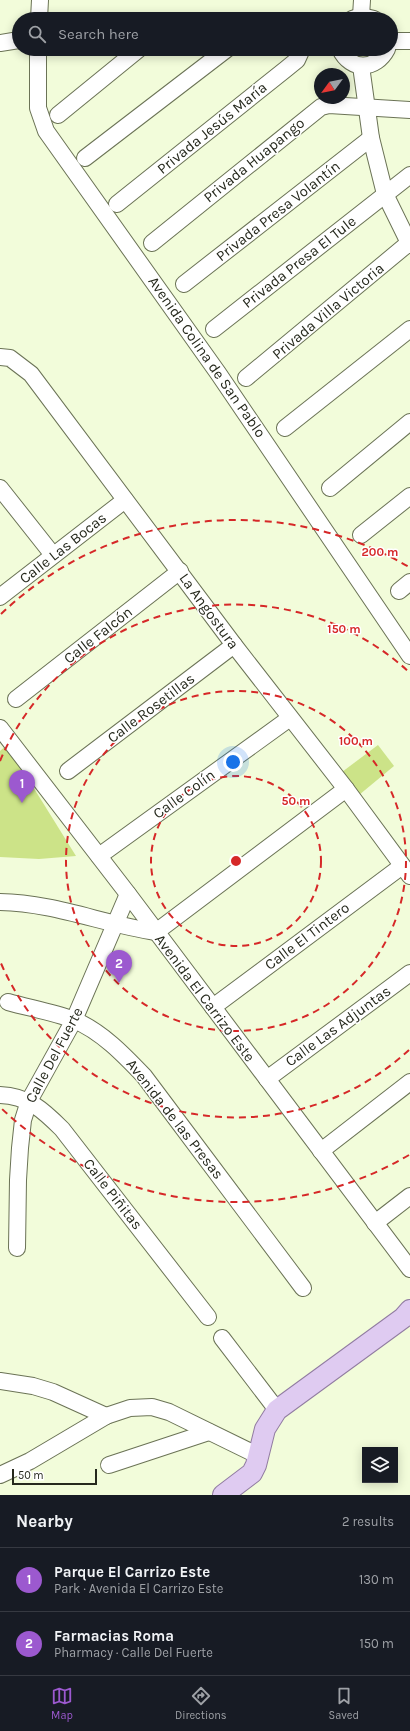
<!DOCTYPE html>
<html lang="en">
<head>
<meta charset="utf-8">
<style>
  :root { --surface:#171b24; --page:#20242c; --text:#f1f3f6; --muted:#9ea1a6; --line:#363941; --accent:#9c59cf }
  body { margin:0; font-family:Karla,sans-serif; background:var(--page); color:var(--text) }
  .controls { position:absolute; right:12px; bottom:12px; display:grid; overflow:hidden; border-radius:0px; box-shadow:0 2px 10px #0003 }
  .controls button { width:36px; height:36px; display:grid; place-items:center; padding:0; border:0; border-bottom:1px solid var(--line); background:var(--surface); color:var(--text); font:20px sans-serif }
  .compass { position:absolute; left:314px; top:68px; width:36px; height:36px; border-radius:50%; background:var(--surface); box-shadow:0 2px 10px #0003; rotate:237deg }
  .scale { position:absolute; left:12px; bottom:10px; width:85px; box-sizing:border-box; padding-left:4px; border:2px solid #26291d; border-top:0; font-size:11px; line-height:14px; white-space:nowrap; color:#26291d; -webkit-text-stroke:3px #fff; paint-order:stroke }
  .you { position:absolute; left:233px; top:762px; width:14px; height:14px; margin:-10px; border:3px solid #fff; border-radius:50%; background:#1a73e8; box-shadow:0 0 0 6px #1a73e833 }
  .badge { display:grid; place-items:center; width:26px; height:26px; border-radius:50%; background:var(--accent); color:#fff; font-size:13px; font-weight:700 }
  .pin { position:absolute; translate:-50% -33px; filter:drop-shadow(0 1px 2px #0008) }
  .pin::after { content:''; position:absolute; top:21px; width:14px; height:12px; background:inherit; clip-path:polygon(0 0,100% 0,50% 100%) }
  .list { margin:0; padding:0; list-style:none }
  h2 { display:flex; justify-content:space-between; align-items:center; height:52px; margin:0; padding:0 16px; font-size:17px }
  h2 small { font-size:13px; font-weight:400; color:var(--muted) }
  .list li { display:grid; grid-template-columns:26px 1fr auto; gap:12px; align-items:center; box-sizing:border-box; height:64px; padding:0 16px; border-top:1px solid var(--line) }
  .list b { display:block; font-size:15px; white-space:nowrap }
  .list p { margin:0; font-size:13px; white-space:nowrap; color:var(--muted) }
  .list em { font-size:13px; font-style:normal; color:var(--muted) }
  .icon { flex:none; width:22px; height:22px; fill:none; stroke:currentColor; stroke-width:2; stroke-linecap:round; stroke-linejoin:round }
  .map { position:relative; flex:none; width:410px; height:1495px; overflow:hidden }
  .search { position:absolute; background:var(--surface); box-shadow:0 2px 10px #0003; left:12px; right:12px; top:12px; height:44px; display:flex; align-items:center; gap:10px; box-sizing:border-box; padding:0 14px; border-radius:22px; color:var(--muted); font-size:15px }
  .sheet { height:180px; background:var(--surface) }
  nav { display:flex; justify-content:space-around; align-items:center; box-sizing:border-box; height:56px; border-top:1px solid var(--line); background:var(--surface); font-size:11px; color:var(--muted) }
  nav a { display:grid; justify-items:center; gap:2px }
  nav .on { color:var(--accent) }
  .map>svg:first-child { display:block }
</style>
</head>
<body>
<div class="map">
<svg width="410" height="1495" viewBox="0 0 410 1495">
  <rect width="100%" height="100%" fill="#f2fcda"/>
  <g fill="#cce388">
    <polygon points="7,745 76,856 39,859 0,857 0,751"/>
    <polygon points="378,745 394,766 359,795 342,772"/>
  </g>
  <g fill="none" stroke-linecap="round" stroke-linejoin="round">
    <g stroke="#6b7356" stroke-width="18">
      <g id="minor">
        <polyline points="361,16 362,0"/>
        <polyline points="39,19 40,0"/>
        <polyline points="352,19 361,16 374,19"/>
        <polyline points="391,41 410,41"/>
        <polyline points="0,43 19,40"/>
        <polyline points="38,49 38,108 46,131 218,373 410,656"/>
        <path d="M340,49C351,72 376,70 387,49"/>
        <polyline points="361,66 371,138 385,194 410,245"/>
        <polyline points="58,115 139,49"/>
        <polyline points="85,158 227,49"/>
        <polyline points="117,204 286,69 297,60 302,49"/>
        <polyline points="152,243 321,107 329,105 410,110"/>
        <polyline points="184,284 371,138"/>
        <polyline points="214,329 410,175"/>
        <polyline points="0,357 10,358 31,374 234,645 346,789 410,876"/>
        <polyline points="246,378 410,242"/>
        <polyline points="285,428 410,329"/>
        <polyline points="0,488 53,555"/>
        <polyline points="330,488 410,422"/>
        <polyline points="361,535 410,496"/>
        <polyline points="399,591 410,582"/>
        <polyline points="0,597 125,500"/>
        <polyline points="16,699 180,571"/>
        <polyline points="0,728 128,894 410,1269"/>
        <polyline points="68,771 234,645"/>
        <polyline points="99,856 290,718"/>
        <path d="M0,902C54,903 103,924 156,932"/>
        <polyline points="156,932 346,789"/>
        <path d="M8,1002C29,1008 53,1012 74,1020C101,1031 124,1055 144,1076L303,1288"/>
        <polyline points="213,1007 402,866"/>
        <polyline points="267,1079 410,973"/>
        <path d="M0,1095C28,1096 43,1110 62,1129L208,1317"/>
        <polyline points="321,1151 410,1082"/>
        <polyline points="375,1223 410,1196"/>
        <polyline points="17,1248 18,1180 20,1148 23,1120 29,1101 74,1020 128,894"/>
        <polyline points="222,1338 277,1410"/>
        <polyline points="0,1381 33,1386 53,1392 106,1416"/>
        <polyline points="109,1465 209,1432"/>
        <polyline points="0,1475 30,1461 106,1416 130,1408 152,1407 169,1412 259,1456"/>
      </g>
    </g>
    <g stroke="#917ca1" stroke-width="22">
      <polyline id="major" points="223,1495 252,1473 256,1465 265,1429 277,1410 403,1318 410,1310"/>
    </g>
    <use href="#minor" stroke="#fff" stroke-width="16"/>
    <use href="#major" stroke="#dfcbf1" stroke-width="20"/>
  </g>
  <g fill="none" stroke="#d62828" stroke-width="2" stroke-dasharray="7 5">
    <circle cx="236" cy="861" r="85"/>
    <circle cx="236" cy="861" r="170"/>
    <path d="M409 1050A256 256 0 0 1 0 961M0 761A256 256 0 0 1 409 672"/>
    <path d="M409 1155A341 341 0 0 1 1 1108M1 614A341 341 0 0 1 409 567"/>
  </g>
  <g text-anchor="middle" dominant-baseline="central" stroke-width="3" stroke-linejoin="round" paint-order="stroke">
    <g font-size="15" fill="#26291d" stroke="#fff">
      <text transform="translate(212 128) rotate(-39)">Privada Jesús María</text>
      <text transform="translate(254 160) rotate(-39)">Privada Huapango</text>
      <text transform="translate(278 211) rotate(-38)">Privada Presa Volantín</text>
      <text transform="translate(299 262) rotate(-38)">Privada Presa El Tule</text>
      <text transform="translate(328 311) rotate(-40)">Privada Villa Victoria</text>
      <text transform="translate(207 357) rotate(55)">Avenida Colina de San Pablo</text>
      <text transform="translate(63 548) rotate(-38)">Calle Las Bocas</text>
      <text transform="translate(209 611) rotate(54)">La Angostura</text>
      <text transform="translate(98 635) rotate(-38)">Calle Falcón</text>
      <text transform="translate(151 708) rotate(-37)">Calle Rosetillas</text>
      <text transform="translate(184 794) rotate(-36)">Calle Colín</text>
      <text transform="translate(307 936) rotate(-37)">Calle El Tintero</text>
      <text transform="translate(205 998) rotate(53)">Avenida El Carrizo Este</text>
      <text transform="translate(338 1026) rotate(-36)">Calle Las Adjuntas</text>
      <text transform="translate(54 1055) rotate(-62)">Calle Del Fuerte</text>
      <text transform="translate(175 1119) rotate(52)">Avenida de las Presas</text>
      <text transform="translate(113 1194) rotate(52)">Calle Piñitas</text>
    </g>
  </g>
  <circle cx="236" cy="861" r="6" fill="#d62828" stroke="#fff" stroke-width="2"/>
  <g font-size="12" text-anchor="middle" font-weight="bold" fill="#d62828" stroke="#fff" stroke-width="3" stroke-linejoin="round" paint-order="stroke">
    <text x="380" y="556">200 m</text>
    <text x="344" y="633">150 m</text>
    <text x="356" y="745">100 m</text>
    <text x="296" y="805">50 m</text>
  </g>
</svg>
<div class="controls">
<button><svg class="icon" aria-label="layers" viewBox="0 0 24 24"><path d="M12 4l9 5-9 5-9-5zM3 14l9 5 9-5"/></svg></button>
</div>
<svg class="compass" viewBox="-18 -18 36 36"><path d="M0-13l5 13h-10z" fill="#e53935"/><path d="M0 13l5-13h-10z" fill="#9ea1a6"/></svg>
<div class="scale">50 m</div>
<div class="you"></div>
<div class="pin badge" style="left:22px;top:803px">1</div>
<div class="pin badge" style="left:119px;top:983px">2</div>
<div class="search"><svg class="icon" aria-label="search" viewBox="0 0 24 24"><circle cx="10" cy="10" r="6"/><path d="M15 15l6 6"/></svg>Search here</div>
</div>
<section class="sheet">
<h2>Nearby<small>2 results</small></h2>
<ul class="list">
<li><span class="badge">1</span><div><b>Parque El Carrizo Este</b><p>Park · Avenida El Carrizo Este</p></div><em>130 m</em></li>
<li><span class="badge">2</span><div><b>Farmacias Roma</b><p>Pharmacy · Calle Del Fuerte</p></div><em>150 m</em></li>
</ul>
</section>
<nav>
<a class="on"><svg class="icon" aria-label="map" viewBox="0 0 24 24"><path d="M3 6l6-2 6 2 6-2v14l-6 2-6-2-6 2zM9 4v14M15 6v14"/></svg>Map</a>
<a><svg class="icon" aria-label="directions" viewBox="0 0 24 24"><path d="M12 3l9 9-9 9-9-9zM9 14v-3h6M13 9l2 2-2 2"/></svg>Directions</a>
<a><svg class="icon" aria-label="saved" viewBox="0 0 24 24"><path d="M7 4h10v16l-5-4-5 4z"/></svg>Saved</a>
</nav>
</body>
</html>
